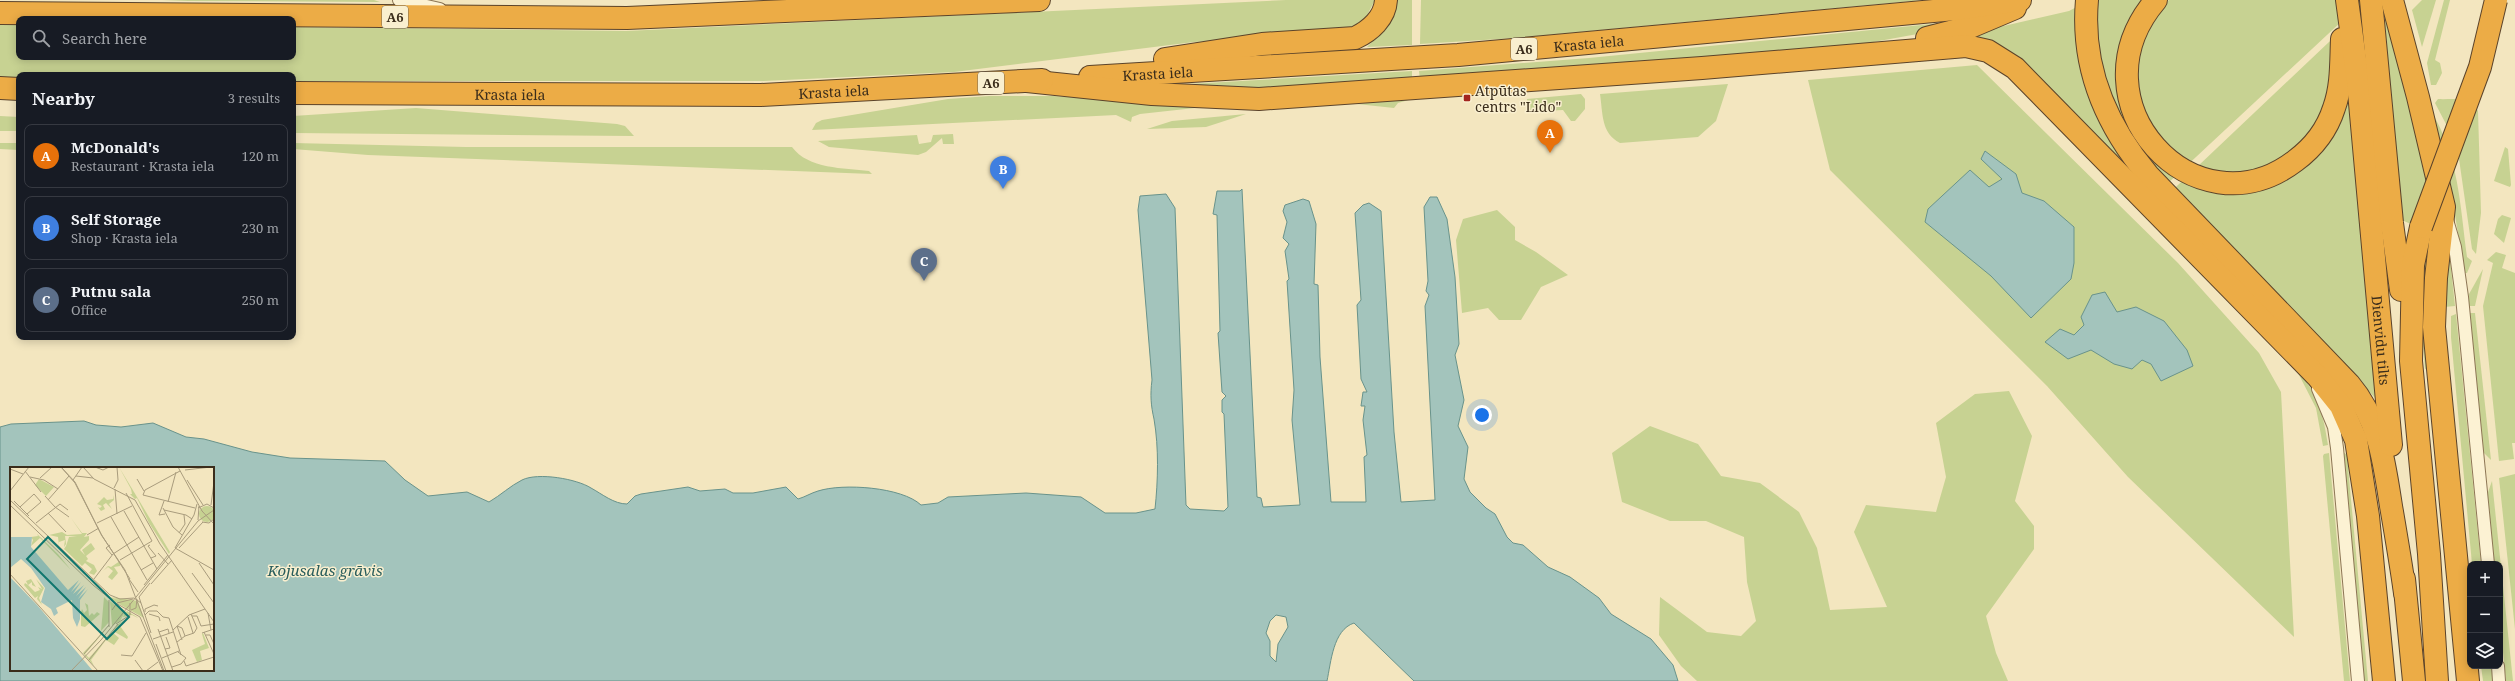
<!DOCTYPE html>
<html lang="en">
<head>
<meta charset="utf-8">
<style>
  :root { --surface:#171b24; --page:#20242c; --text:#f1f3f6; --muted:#9ea1a6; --line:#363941; --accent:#8c9099 }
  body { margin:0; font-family:"Noto Serif",serif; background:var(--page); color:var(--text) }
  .controls { position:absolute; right:12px; bottom:12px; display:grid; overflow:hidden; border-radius:8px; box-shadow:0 2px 10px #0003 }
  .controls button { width:36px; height:36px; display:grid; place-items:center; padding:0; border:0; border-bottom:1px solid var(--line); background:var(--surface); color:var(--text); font:20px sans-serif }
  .you { position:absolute; left:1482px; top:415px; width:14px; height:14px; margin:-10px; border:3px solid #fff; border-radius:50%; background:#1a73e8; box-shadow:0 0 0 6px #1a73e833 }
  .badge { display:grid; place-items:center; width:26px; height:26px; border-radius:50%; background:var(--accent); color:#fff; font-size:13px; font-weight:700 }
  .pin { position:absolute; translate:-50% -33px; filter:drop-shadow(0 1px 2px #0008) }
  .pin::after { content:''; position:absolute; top:21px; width:14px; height:12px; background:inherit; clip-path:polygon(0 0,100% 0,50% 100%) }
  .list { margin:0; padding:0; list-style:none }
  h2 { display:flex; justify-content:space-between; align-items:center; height:52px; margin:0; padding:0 16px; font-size:17px }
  h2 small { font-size:13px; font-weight:400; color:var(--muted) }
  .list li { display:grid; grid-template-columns:26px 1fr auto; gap:12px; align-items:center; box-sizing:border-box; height:64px; margin:0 8px 8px; padding:0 8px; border:1px solid var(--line); border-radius:8px }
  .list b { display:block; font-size:15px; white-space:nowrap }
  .list p { margin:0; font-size:13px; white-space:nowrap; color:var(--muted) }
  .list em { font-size:13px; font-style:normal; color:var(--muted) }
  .icon { flex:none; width:22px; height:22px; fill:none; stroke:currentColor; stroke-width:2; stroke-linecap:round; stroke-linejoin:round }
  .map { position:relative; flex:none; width:2515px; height:681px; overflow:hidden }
  .search { position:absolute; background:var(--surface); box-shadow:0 2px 10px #0003; left:16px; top:16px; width:280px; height:44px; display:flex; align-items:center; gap:10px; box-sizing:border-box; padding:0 14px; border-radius:8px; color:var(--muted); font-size:15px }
  .panel { position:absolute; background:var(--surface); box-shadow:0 2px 10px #0003; left:16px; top:72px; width:280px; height:268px; border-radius:8px }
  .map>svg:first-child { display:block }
</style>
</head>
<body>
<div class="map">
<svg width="2515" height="681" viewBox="0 0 2515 681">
  <rect width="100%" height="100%" fill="#f3e6bf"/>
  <g fill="#c7d292">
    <polygon points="162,0 374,0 380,2 188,1"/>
    <polygon points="1286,0 1375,0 1366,17 1355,26 1328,34 1194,42 954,72 764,81 293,81 293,75 19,75 19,79 0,79 0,24 19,24 19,57 293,57 293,27 626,31"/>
    <polygon points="1398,0 1412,0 1412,45 1367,47 1390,23"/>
    <polygon points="1421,0 1923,0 1516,38 1420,44"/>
    <path d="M2090,0H2146C2116,39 2107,87 2132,132L2148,122C2142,107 2132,72 2136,56C2140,38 2157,12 2169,0H2384L2385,9L2342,21L2152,198L2047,87L1956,37L2069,11Z"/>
    <polygon points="2422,0 2436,0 2422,47 2412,10"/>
    <polygon points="2444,0 2450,0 2435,60 2440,63 2442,73 2436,85 2431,85 2427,63"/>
    <polygon points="2390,19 2430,181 2430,368 2425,369 2413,225 2404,221 2360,226 2376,396 2375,398 2349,369 2159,203 2329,42 2337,36"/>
    <polygon points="1962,21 1923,33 1868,43 1420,80 1419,71 1589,58"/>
    <polygon points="1977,65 2178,263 2259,353 2281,392 2294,637 2128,477 2047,386 1830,170 1808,80"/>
    <polygon points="1412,71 1412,80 1256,92 1154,86"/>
    <path d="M1728,84L1716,121L1698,137L1620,143C1601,133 1603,114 1600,94Z"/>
    <polygon points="1581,94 1585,99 1585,109 1575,121 1571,121 1563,110 1528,112 1527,99"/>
    <polygon points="989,96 1053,96 1202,105 1204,107 1140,114 1132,117 1131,122 1116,115 812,130 816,123 822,120 948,99"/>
    <polygon points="1412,99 1398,103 1394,108 1357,104"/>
    <path d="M2438,99C2452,100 2472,95 2478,111L2481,213L2476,254L2472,249L2457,145L2435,103Z"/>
    <polygon points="416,108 617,124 625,126 634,136 293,133 293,116"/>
    <path d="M2431,111C2459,157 2460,205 2467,257L2472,261L2467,273H2465L2450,187Z"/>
    <polygon points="1246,114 1206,127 1147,129 1172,121"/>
    <polygon points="0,116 19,117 19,131 0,131"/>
    <polygon points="953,134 954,144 943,144 942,138 926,152 918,155 829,147 818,141 917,135 919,144 931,142 933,135"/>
    <polygon points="0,143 19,143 19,150 0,149"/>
    <path d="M293,143L466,147H792C808,169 844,168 869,171L872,174L368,155L293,149Z"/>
    <polygon points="2505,147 2508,149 2511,185 2510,187 2494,181"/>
    <polygon points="1497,210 1515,227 1515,240 1536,252 1568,275 1541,287 1521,320 1499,320 1488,308 1462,313 1456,240 1463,219"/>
    <polygon points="2502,215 2511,218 2504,243 2494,234 2498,219"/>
    <polygon points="2449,250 2455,306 2444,307"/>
    <polygon points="2496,252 2506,255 2502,268 2515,273 2515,443 2512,443 2514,459 2499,461 2483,306 2493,263 2487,260"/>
    <polygon points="2483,269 2475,306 2468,306 2469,294"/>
    <polygon points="2469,313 2475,313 2491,460 2483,452"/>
    <polygon points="2456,314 2481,564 2472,564 2451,337 2451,316"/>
    <path d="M2297,371C2318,391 2324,418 2328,445L2323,446L2316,408Z"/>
    <polygon points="2009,391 2032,436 2015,501 2034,526 2034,549 1986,616 1996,653 2008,681 1697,681 1681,666 1659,635 1660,597 1707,632 1741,636 1756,621 1747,582 1744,537 1706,521 1670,521 1622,502 1612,453 1650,426 1698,444 1721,476 1760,483 1799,512 1817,548 1830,610 1887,607 1854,532 1866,505 1936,512 1946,477 1936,423 1975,394"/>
    <polygon points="2342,451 2347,455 2349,478 2368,681 2364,681"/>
    <polygon points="2329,453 2350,681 2344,681 2323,456 2324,454"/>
    <polygon points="2515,474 2515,629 2499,478"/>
    <polygon points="2492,481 2513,681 2506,681 2500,623 2500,564 2494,564 2487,495"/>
    <polygon points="2481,666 2491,666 2493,681 2483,681"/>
  </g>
  <g fill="#a3c4bc" stroke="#69938b" fill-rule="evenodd">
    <polygon points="1985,151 2016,174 2022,193 2044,201 2074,227 2074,263 2071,279 2031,318 1991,276 1925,222 1928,209 1970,170 1989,187 2002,179 1981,159"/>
    <path d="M1242,189L1257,497L1261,498L1263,507L1300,505L1292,420L1294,390L1287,281L1289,279L1285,251L1289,244L1283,238L1287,222L1283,211L1285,205L1303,199L1309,201L1316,224L1314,284L1318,285L1320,357L1331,502H1366L1364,457L1367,455L1363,420L1365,406H1361L1363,392H1367L1361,379L1357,305L1361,300L1355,213L1363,205L1369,203L1381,211L1394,432L1401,502L1435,500L1425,306L1429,295L1426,291L1428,281L1424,207L1430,197H1437L1447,219L1455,277L1459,344L1455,355L1464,400L1458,426L1468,447L1464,479L1470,492L1486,508L1495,514L1507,537L1513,543L1523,545L1548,567L1570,577L1599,598L1611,614L1651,639L1673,665L1678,681H1414L1354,623C1333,630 1331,662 1327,681H0V427L11,424L84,421L96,425L121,427L153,423L186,437L204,439L252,452L290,458L385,461L405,480L428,496L467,492L489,502C501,495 510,486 522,480C538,472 577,479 591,488C602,494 614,504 627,504L635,496L641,494L688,487L700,491L725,489L733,493H753L786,487L798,499C805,497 811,493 818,491C843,483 902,487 921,505L938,503L948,497L1026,493L1081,497L1105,513H1136L1155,509C1158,481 1159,448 1154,419C1151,406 1150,395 1152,380L1138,210L1140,196L1166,194L1175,208L1186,505L1190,509L1224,511L1228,507L1224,414L1222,412V400L1226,396L1222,392L1218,333L1220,331L1217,215L1213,214L1217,191H1240ZM11,468H213V670H11ZM1276,615L1286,617L1288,627L1278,644L1276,662L1270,656V641L1266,633L1270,621Z"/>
    <polygon points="2105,292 2117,312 2136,307 2164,321 2187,350 2193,366 2161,381 2151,364 2142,360 2132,369 2114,364 2091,350 2068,359 2045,342 2060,329 2074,335 2084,325 2081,317 2092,295"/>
  </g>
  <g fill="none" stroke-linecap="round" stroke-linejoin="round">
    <g stroke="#8d7655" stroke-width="14">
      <g id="street">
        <polyline points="399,0 440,9"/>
        <polyline points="2447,220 2455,247 2462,297 2488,564"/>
        <polyline points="2318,389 2334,427 2337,448 2358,681"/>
        <polyline points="2498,666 2499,681"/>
      </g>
    </g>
    <g stroke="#5b432a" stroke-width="24">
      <g id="highway">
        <path d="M2087,0C2081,67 2105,124 2148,175L2349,384C2379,419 2384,461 2391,506C2396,535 2401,564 2405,593"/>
        <path d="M2156,0C2069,102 2195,237 2295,161C2314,147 2327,130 2334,108C2342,86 2341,63 2342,39"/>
        <path id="s1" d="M2347,0L2358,81L2391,445"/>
        <polyline points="2371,0 2392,223 2401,290"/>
        <polyline points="2392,0 2418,97 2444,207 2436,278 2434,327 2468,681"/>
        <polyline points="0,13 627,18 1039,0"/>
        <polyline points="1927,38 1970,27 2015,8"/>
        <path d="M1165,59L1262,44L1355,38C1370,31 1385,18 1386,0"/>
        <path id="s2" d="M1090,77L1458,55L1955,9L2020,0"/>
        <polyline points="1027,81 1152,94 1259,99 1702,68 1966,46 1988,51 2015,68 2317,376 2341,406 2356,440 2368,516 2384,681"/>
        <polyline points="0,88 19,89"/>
        <path id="s3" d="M293,93L761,95L1042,80"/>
        <polyline points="2421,227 2413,265 2411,361 2429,554 2437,681"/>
        <polyline points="2404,579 2414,681"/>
      </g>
    </g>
    <use href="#street" stroke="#fcf2d3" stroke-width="12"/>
    <use href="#highway" stroke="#ecac46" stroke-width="22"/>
    <g stroke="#5b432a" stroke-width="24" stroke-linecap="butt">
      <polyline id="highway-bridge" points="2421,227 2480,67 2496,0"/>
    </g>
    <use href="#highway-bridge" stroke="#ecac46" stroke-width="22"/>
  </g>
  <rect fill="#a3251e" stroke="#f9efcf" stroke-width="1.5" x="1463" y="94" width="8" height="8" rx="2"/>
  <g text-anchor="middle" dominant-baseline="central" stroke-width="3" stroke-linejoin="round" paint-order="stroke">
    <g fill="#f9efcf" stroke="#746751" stroke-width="1">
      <rect x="382" y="6" width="26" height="22" rx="3"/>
      <rect x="1511" y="38" width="26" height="22" rx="3"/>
      <rect x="978" y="72" width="26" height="22" rx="3"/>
    </g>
    <g font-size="13" font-weight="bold" fill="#3b2d1b">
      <text x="395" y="17">A6</text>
      <text x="1524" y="49">A6</text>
      <text x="991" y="83">A6</text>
    </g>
    <g font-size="14" fill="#3b2d1b" stroke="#f9efcf">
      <text stroke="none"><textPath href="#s2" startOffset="500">Krasta iela</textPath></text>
      <text stroke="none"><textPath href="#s2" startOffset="68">Krasta iela</textPath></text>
      <text stroke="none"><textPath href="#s3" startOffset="541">Krasta iela</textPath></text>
      <text stroke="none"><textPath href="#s3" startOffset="217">Krasta iela</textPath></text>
      <text stroke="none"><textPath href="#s1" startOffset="342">Dienvidu tilts</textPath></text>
    </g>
    <g font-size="14" fill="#3b2d1b" stroke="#f9efcf" text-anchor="start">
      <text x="1475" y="90">Atpūtas<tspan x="1475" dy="16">centrs "Lido"</tspan></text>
    </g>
    <g font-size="15" font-style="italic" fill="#295d5c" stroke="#f9efcf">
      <text x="325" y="570">Kojusalas grāvis</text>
    </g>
  </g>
  <g transform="translate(10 467)">
    <rect width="204" height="204" fill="#f3e6bf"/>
    <path d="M109,0L160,85L159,87L139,56L127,31L125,32L120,27H122L121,22ZM29,12L44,20L36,29L25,18ZM103,28L104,33L99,37L102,42L96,36L93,38L95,42L91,44L88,40L90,41L92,39L87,37L94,30L97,33L103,32ZM189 47a8 8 0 1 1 16 0a8 8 0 1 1-16 0ZM61,51L72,66H77L74,70L79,69V73L70,83L75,88L72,83L81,76L85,82L76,89L78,92L76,94L84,98L87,104L84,108L79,106L82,102L75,96L72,99L54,82L56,79L59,70L67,69H55L56,77L54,80L55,73L49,75V78L48,70L39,68L52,65L57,68L72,67ZM27,67L48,87L61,103L30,71L21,79L23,73L21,70L28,69ZM110,94V99L104,100L108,106L102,113L98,110L103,104L98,100L93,104L98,99L101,100ZM21,112L26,120L22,118V115L18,118L25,125L30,123L28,120L32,122L26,112L34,121L29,131L32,138L27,132L28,129L25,131L14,118L15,116L18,118L16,114ZM83,114L100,130L109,133L102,130L128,134L134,151L102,133ZM94,130L99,135V155L91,164ZM100,134L106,139H109L116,145L117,144L127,150L128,151L122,148L113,150L115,145L110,154L102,159ZM75,136L78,138L79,149L82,146L84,148L87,145L90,147L75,160L71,159V145L72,142L74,146L77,143ZM114,153L109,158L112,157L110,159L118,170L117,172L103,164L108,157ZM99,159L75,187L79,191L102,165L109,171L104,178L96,173L81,193L84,199L73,186ZM193,166L199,181L190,184L192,193L187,195L182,183L195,177L192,167Z" fill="#c7d292"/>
    <path d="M0,70H22L21,80L58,123L69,113L61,125L71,115L63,127L74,118L66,129L76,120L68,132L78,122L70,133V152L67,160L63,151L62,133L46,141L48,146L44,149L41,142L31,135L35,121L21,101L11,92L0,101ZM0,110L28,139L83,204H0Z" fill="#a3c4bc"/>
    <path fill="none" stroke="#a99c7d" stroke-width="1" d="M51,0L65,15L91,67L120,112M51,0L65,16L92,69L115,103L154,204M73,0L84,12L125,33L150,77L204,155M85,0L93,3L99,0M168,0L192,44L204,57M0,2L13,7M175,3L201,0M15,4L31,25M170,4L135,23L133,28L185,41M66,9L83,11M20,10L34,13L48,22M30,11L42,0M127,12L134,24M63,13L72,0M177,13L193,38M104,21L108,13L107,0M105,22L107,47M0,24L19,0M35,29L45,40M0,33L100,128L110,132L124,131L131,136M38,33L59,9M4,34L19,49M154,34L149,48L155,47M158,35L166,5M187,37L184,48L165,81L204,103M0,38L83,118L104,135L130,150L153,204M201,38L204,15M10,40L24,27L31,35L17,47M45,40L59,50M153,41L163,60L172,68M188,41L197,37L204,41M154,43L176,48L182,52M114,44L147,102M38,46L56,65M101,50L137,113M188,53L189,39M192,55L199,56L204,52M26,56L50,37L58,43M87,56L122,39M169,66L175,57L174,48M77,68L89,61M100,78L96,81L102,88M140,78L138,79L146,89L141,91M169,81L193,55M148,86L158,97M110,93L142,74L116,26M189,96L204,118M131,103L143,96M182,106L204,136M0,107L88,204M84,112L103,87L129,70M119,112L128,125M140,116L129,130L141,166M141,117L162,93M134,118L158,88M99,133V160M102,143L107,136L123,132M121,143L126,141L127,132M135,145V142L144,138L148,139M198,146L201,163M139,147L149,150L150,154M135,148L139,144H147L153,150L159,151L171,188M182,149H187L191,159L204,157M178,150L183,166M106,157L120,148V136M167,159L172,173M148,162L163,204M163,163L179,148L195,142M149,165L158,162L159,166M194,165L204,187M192,166L204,162M196,168H200L204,177M175,169L184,166L187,161L181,147M143,172L163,165M167,175L175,169L172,161L167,159M146,177L156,204M155,182L160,181L156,170M74,187L99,158M111,188L122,189L136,166M152,191L169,184M79,193L108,157M125,193L133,204M174,194L176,199L204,190M162,200L171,197L176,191L168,185M61,204L91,173L188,54L204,43M136,204L148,195"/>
    <path fill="#0f766e" fill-opacity="0.15" stroke="#0f766e" stroke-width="2" d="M38,70L119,150L97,172L17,92Z"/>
    <rect width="204" height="204" fill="none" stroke="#3b2d1b" stroke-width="2"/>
  </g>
</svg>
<div class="controls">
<button>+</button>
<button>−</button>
<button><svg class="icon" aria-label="layers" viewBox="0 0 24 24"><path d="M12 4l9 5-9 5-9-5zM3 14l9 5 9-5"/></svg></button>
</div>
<div class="you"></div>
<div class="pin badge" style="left:1550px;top:153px;background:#e8710a">A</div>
<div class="pin badge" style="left:1003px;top:189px;background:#3f7fe0">B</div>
<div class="pin badge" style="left:924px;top:281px;background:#5c6f8a">C</div>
<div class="search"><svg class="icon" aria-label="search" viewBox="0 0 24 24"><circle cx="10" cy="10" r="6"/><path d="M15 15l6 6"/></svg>Search here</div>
<section class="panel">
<h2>Nearby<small>3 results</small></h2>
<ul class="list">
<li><span class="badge" style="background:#e8710a">A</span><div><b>McDonald's</b><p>Restaurant · Krasta iela</p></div><em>120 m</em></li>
<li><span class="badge" style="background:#3f7fe0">B</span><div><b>Self Storage</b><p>Shop · Krasta iela</p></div><em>230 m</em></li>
<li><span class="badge" style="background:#5c6f8a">C</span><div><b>Putnu sala</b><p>Office</p></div><em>250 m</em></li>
</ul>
</section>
</div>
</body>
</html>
